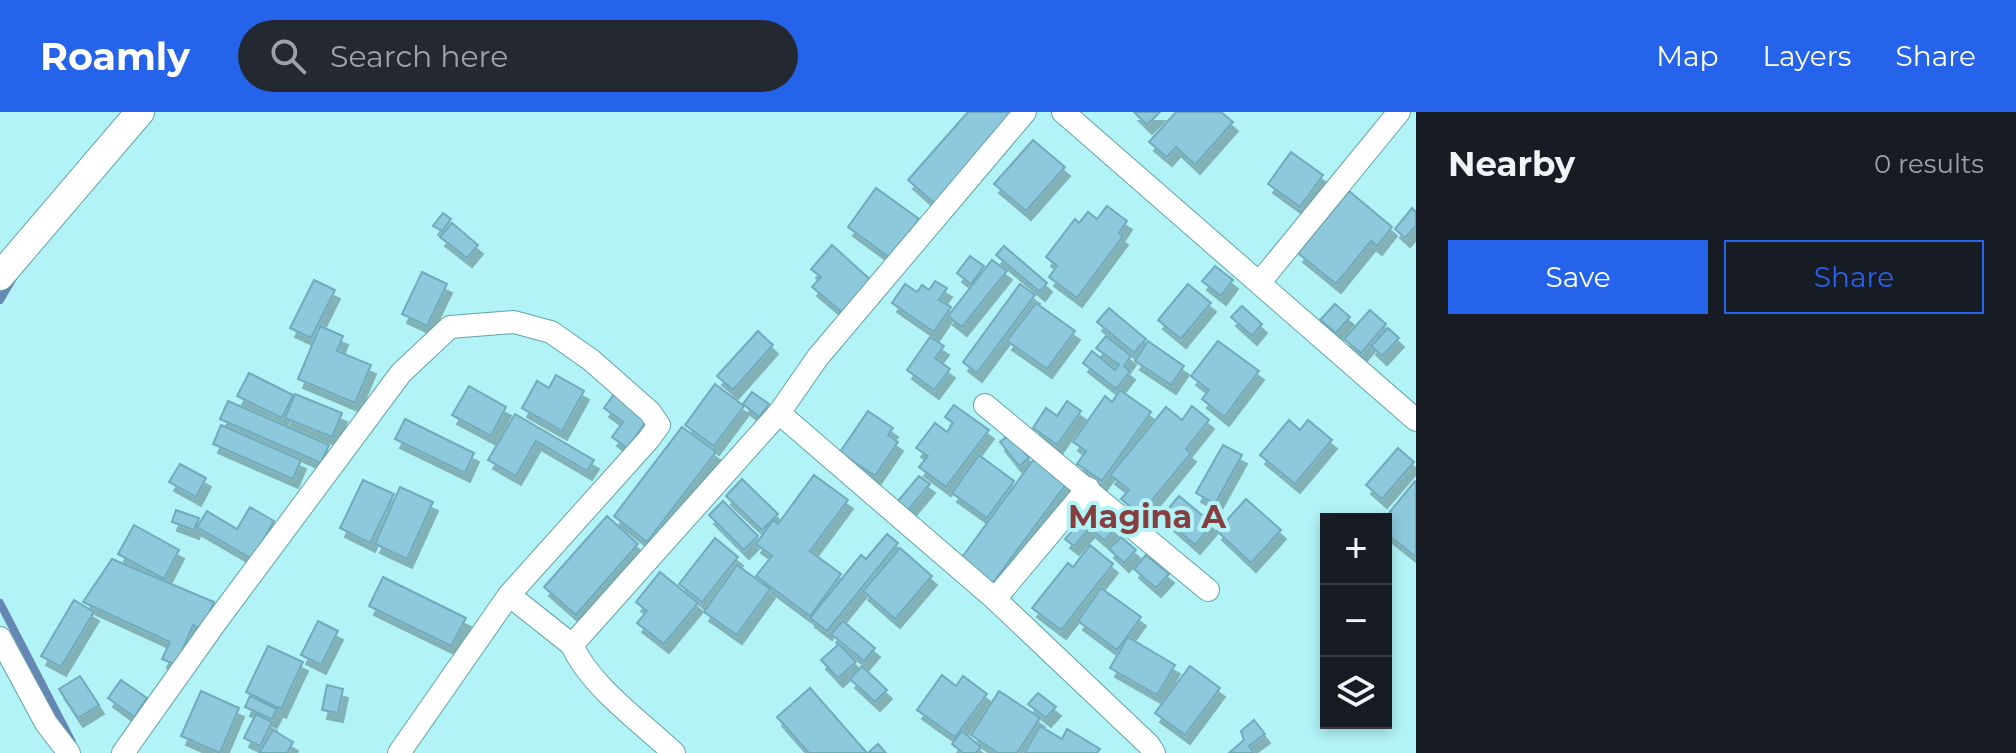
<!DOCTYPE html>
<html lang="en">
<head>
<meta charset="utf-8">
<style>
  :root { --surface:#171b24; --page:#242831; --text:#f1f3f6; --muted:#9ea1a6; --line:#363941; --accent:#2563eb }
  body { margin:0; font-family:Montserrat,sans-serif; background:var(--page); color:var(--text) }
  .controls { position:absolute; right:24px; bottom:24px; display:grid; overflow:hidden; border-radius:0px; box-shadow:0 4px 12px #0003 }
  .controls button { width:72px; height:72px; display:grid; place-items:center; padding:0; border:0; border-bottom:2px solid var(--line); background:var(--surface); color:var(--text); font:40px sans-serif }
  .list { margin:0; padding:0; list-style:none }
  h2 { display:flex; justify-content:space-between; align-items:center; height:104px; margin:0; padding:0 32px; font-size:34px }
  h2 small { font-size:26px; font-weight:400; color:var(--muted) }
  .actions { display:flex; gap:16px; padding:24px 32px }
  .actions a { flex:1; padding:18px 0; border:2px solid var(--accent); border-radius:0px; text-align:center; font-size:28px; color:var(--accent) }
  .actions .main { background:var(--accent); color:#fff }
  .icon { flex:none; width:44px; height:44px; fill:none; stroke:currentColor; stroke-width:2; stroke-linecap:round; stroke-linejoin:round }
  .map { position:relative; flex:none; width:1416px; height:641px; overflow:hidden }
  header { display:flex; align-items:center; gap:48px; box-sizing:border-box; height:112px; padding:0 40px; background:var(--accent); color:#fff }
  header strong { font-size:38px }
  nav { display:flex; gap:44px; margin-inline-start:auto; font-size:28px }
  .search { width:560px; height:72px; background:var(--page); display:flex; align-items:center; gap:20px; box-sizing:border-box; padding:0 28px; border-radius:44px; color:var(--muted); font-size:30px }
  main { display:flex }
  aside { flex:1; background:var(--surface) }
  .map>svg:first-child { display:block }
</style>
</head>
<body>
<header>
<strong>Roamly</strong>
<div class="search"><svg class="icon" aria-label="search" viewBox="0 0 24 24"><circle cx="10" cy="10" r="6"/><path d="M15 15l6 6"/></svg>Search here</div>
<nav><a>Map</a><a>Layers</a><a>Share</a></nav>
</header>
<main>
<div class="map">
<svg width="1416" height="641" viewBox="0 0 1416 641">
  <defs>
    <filter id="shadow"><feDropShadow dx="5" dy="9" stdDeviation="0" flood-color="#0004"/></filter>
  </defs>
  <rect width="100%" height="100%" fill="#b1f3f7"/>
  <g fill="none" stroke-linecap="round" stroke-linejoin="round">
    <g stroke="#6687b3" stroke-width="8">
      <polyline points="0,188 13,166"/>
      <polyline points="0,491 72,630"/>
    </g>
  </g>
  <g fill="#8ec8dc" stroke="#71aabd" stroke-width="2" filter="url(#shadow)">
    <polygon points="968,0 1016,0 935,92 908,68"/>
    <polygon points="1134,0 1160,0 1147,13"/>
    <polygon points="1176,0 1221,0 1233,10 1195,53 1176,35 1167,45 1149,30"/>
    <polygon points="1033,28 1065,55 1026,99 994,72"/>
    <polygon points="1291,40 1323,63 1300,95 1268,72"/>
    <polygon points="876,76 919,107 890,146 848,115"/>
    <polygon points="1349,79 1392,115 1377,134 1371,129 1336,172 1298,141"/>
    <polygon points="1107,94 1127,109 1119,121 1123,124 1077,186 1049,165 1057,154 1046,145 1075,107 1079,111 1088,100 1097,107"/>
    <polygon points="1412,96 1416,100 1416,114 1405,126 1395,117"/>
    <polygon points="443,101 451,107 442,119 433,114"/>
    <polygon points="452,111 478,133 467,146 440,125"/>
    <polygon points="832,133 872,169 844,202 812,175 821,165 811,157"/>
    <polygon points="1004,134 1047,171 1040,180 996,143"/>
    <polygon points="970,144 984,154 971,172 957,161"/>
    <polygon points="992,148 1007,159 962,215 948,204"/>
    <polygon points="1215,154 1233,168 1221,184 1202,169"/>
    <polygon points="422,160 447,172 427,214 402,202"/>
    <polygon points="314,168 335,178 311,226 290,216"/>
    <polygon points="935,169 947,176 939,188 951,195 934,220 892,191 905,172 917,180 922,173 929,178"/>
    <polygon points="1020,172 1035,183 977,261 963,250"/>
    <polygon points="1188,172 1211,191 1181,227 1158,208"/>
    <polygon points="1036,191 1075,219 1047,257 1007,229"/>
    <polygon points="1335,192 1350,205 1336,221 1320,208"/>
    <polygon points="1242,194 1262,212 1252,224 1231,205"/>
    <polygon points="1109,196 1146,227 1134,241 1097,210"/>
    <polygon points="1370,198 1386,212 1361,241 1344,227"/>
    <polygon points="320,214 343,224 337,239 371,253 355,291 298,267"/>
    <polygon points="1388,216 1399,226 1382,244 1371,234"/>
    <polygon points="758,219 773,233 733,278 717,264"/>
    <polygon points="1106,224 1131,244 1124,254 1130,259 1116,277 1083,251 1092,239 1115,258 1119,253 1096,236"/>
    <polygon points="930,225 944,234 935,246 950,257 934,278 907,258"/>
    <polygon points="1148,229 1184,254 1171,273 1135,249"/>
    <polygon points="1218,229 1259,259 1224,305 1202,287 1209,278 1191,264"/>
    <polygon points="249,261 293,283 282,306 237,284"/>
    <polygon points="556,263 584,279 562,319 522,296 537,269 549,276"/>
    <polygon points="715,272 744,294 714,334 685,313"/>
    <polygon points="469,274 506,295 491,324 452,303"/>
    <polygon points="1120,278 1151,300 1102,369 1077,352 1086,339 1073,330 1105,284 1112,290"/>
    <polygon points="752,280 769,292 759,305 743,292"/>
    <polygon points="295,282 342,301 332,325 285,306"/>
    <polygon points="614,282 648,307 627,336 612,325 623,310 604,296"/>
    <polygon points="228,289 329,333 321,351 220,307"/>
    <polygon points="1067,289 1081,299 1057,333 1033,316 1046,296 1057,304"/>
    <polygon points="954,293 989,318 946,375 919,355 928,344 916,336 935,311 947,320 953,311 945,305"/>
    <polygon points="1192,294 1209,308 1186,337 1191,341 1140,403 1121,387 1129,378 1110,363 1166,295 1182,308"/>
    <polygon points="868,299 893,316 888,323 898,330 875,364 840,340"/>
    <polygon points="515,302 594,348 587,359 536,329 516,364 488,348"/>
    <polygon points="405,307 474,341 465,361 395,327"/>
    <polygon points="1289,308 1300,318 1308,308 1332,328 1295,372 1260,343"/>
    <polygon points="221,313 301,348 293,367 213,332"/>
    <polygon points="682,315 716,340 647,430 614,404"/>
    <polygon points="1010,322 1029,346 1019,354 1000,330"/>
    <polygon points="1223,333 1242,343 1215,392 1196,381"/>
    <polygon points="1398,336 1414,350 1382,387 1366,373"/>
    <polygon points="979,343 1014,369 987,406 952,381"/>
    <polygon points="1034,347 1067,371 992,472 960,448"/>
    <polygon points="180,352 206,366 196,385 169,370"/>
    <polygon points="814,363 848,388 810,439 841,462 810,504 756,464 772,444 756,432 773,408 778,412"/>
    <polygon points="919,364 930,372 908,398 898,389"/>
    <polygon points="742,367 778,402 762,418 726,384"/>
    <polygon points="363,368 394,382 370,431 340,416"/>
    <polygon points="1415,369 1416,370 1416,445 1386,421 1384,407"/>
    <polygon points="400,375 433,390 407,447 375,432"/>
    <polygon points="1179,384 1213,412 1195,433 1162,404"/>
    <polygon points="1246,387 1281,418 1251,451 1217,419"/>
    <polygon points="723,389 758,424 744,438 709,403"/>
    <polygon points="250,395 274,409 252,447 197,415 207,399 237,417"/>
    <polygon points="1092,396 1115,417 1105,429 1090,416 1074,434 1065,427"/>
    <polygon points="176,398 199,406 194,418 172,410"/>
    <polygon points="607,404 638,432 576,503 544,475"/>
    <polygon points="134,413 179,438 164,467 118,442"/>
    <polygon points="887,422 898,431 827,519 810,506 861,443 866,447"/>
    <polygon points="1121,425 1136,438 1124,451 1109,437"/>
    <polygon points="715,426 738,445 702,490 679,472"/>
    <polygon points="1090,433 1113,452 1061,518 1032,496 1068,451 1073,455"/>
    <polygon points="900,436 932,464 895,507 863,479"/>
    <polygon points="1146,443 1169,462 1156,476 1134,457"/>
    <polygon points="112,447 214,490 202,517 193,513 176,553 162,547 170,530 83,490"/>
    <polygon points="737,453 770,477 737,523 704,500"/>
    <polygon points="660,460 698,491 664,532 637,511 647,499 636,490"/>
    <polygon points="383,465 466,506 451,534 369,494"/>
    <polygon points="1101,476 1141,505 1117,538 1078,509"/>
    <polygon points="74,488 94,500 61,555 41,544"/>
    <polygon points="318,509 338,519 321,553 301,543"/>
    <polygon points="843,509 875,536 864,549 831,522"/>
    <polygon points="1128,525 1175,553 1157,583 1110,556"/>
    <polygon points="839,532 856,550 838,566 821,548"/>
    <polygon points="268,534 303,550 281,597 246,580"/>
    <polygon points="862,554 887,578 875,590 850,567"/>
    <polygon points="1190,554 1220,576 1185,623 1155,601"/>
    <polygon points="942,563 956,574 963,564 987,582 955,625 917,598"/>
    <polygon points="80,564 99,593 78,606 59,577"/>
    <polygon points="121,568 147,586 134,605 108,586"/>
    <polygon points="327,573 343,577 338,601 322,598"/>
    <polygon points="810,576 867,641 809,641 777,605"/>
    <polygon points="201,579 239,596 220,641 181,624"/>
    <polygon points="999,579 1040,606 1017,641 998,641 971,623"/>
    <polygon points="1038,581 1056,595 1046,606 1028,592"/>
    <polygon points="250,584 277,597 272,607 245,595"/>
    <polygon points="256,602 272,610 260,634 244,626"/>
    <polygon points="1254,608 1265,622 1249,634 1254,641 1229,641 1244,628 1241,619"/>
    <polygon points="1040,614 1062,627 1067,617 1100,637 1097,641 1027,641 1025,640"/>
    <polygon points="273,618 293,630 287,641 259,641"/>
    <polygon points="962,619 981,635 976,641 963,641 952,632"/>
    <polygon points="878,632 886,641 868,641"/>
  </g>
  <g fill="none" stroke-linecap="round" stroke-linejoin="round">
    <g stroke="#64a4a8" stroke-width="24">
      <g id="minor">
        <polyline points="1063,0 1416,308"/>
        <polyline points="1260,170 1399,0"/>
        <polyline points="985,293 1208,478"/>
        <polyline points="779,301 995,487 1149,633 1154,641"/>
        <polyline points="509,483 572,533"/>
        <polyline points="995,487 1088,376"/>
        <polyline points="0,526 46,611 69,641"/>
        <polyline points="123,641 216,510 401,261 450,215 514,210 551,220 591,248 650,300 659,313 649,327 509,483 399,641"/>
        <path d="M674,641C641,610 590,574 572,533L779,301L818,245L1025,0"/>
      </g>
    </g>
    <g stroke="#64a4a8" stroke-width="30">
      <polyline id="tertiary" points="0,164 140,0"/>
    </g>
    <use href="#minor" stroke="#fff" stroke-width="22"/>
    <use href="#tertiary" stroke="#fff" stroke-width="28"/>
  </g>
  <g text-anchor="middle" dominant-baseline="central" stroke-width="8" stroke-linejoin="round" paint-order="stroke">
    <g font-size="32" font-weight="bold" fill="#873e3f" stroke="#b1f3f7">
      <text x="1147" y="404">Magina A</text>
    </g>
  </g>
</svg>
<div class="controls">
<button>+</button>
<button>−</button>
<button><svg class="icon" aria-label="layers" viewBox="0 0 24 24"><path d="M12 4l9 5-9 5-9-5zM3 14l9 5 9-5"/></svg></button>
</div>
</div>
<aside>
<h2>Nearby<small>0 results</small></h2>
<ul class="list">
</ul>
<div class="actions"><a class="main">Save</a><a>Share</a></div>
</aside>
</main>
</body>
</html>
